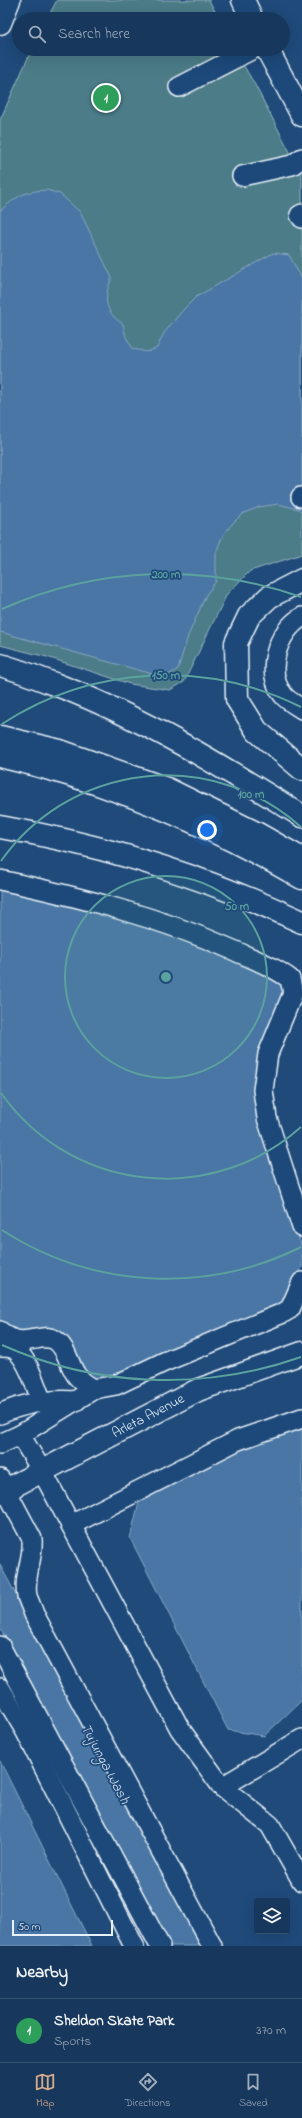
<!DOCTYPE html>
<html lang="en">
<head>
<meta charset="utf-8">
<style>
  :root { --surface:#17385c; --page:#203f62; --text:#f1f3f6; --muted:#9eacbb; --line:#365272; --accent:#d6ab8b }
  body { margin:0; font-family:"Indie Flower",sans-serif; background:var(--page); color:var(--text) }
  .controls { position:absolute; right:12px; bottom:12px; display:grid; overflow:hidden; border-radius:4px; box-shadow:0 4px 16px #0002 }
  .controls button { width:36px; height:36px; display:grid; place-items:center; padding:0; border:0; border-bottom:1px solid var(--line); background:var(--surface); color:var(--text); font:20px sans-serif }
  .scale { position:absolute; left:12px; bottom:10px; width:101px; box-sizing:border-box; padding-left:4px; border:2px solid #e8f1f8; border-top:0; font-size:11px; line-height:14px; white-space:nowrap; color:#e8f1f8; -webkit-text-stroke:3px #1f4a7a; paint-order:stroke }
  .you { position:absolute; left:207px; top:830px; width:14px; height:14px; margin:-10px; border:3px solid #fff; border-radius:50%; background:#1a73e8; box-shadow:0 0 0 6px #1a73e833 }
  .badge { display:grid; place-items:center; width:26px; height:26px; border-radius:50%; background:var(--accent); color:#fff; font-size:13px; font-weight:700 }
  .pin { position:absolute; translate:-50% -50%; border:2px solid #fff; box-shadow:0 1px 4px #0006 }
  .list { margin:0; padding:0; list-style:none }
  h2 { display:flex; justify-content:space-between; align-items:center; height:52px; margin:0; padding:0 16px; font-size:17px }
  h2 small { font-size:13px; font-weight:400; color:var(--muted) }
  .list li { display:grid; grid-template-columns:26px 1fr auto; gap:12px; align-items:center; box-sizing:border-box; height:64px; padding:0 16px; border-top:1px solid var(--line) }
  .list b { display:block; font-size:15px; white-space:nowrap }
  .list p { margin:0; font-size:13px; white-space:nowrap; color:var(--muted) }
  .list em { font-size:13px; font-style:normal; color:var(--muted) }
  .icon { flex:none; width:22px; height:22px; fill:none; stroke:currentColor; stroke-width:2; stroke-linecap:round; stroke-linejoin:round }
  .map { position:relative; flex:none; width:302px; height:1946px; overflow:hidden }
  .search { position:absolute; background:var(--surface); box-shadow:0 4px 16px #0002; left:12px; right:12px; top:12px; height:44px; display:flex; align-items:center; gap:10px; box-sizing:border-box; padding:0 14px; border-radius:22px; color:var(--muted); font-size:15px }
  .sheet { height:116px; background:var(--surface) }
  nav { display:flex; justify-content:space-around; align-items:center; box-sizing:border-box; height:56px; border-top:1px solid var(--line); background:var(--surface); font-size:11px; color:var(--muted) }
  nav a { display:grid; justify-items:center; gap:2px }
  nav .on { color:var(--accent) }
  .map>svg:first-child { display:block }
</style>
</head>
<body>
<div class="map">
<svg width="302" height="1946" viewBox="0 0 302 1946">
  <rect width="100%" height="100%" fill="#1f4a7a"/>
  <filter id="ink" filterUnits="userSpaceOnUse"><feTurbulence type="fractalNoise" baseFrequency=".025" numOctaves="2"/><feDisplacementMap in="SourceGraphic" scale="8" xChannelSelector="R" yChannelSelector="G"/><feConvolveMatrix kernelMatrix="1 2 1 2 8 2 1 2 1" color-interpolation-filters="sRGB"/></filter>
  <g filter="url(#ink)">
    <g fill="#4c7c87" stroke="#9ab6c0">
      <polygon points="57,0 209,0 219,19 47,19"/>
      <polygon points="32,49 234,49 255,85 302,175 302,554 250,571 227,594 184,682 170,690 130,684 47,657 0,645 0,120"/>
    </g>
    <g fill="#4976a4" stroke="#89a7c6">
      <path d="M47,190L60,194L80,212L112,278C103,298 104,312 123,324L126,337L133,349L147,352L157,348L164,333L183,310L196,297L273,253L289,255L302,279V512L298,509L278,504L259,507L242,514L232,524L222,537L216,553V581L206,595L188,636L178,669L170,674L160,676L0,632V211C17,196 24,191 47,190Z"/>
      <polygon points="0,885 183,936 283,981 285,993 258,1113 302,1247 302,1267 287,1302 111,1382 94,1381 81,1373 64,1340 24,1337 0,1323"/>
      <polygon points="302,1424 302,1700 264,1736 228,1730 130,1538 140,1498 230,1445"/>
      <polygon points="0,1565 205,1946 170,1946 0,1628"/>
      <polygon points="0,1761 92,1946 0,1946"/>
    </g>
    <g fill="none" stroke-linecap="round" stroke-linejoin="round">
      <g stroke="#e8f1f8" stroke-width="22">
        <g id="minor">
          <polyline points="179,87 253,49"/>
          <polyline points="242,176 292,165 302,158"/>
          <polyline points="302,214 300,215 302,218"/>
          <polyline points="301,497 302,497"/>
          <path d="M302,617C277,631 264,673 284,696C288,701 296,705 302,709"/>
          <path d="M0,880C80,897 159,917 233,950C253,959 273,966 290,979L293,993L268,1054L263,1090L267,1118L302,1227"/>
          <path d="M0,1331C23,1352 39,1331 55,1340C67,1347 69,1366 77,1376C82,1382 88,1386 94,1389L116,1385L164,1362L283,1313L290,1309L302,1282"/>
          <path d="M0,1347C6,1347 14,1347 18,1352C30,1364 35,1386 42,1401"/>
          <path d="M0,1414C24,1403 50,1399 76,1401"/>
          <polyline points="20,1435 42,1471 180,1729 222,1787 270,1825 302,1881"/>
          <polyline points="0,1444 20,1435 94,1389"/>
          <path d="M0,1479L32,1539C34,1558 23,1577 27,1596C29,1602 32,1608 34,1614L212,1946"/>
          <polyline points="71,1525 238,1440 302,1418"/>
          <polyline points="0,1646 160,1946"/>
          <polyline points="0,1688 26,1732 134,1946"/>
          <polyline points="222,1787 302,1739"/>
        </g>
      </g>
      <g stroke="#e8f1f8" stroke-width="25">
        <g id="major">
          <polyline points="243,0 252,19"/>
          <polyline points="267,49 302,115"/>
          <path id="s1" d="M0,1493L198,1390L302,1353"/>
        </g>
      </g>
      <g stroke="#e8f1f8" stroke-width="25">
        <g id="highway">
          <polyline points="0,23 9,0"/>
          <polyline points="302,580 269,597 249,616 236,643 237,699 257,731 302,769"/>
          <path d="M0,665C19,670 38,678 57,685C144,718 223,767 302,816"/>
          <polyline points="0,737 60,751 167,789 256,833 302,859"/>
          <path d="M0,756C109,781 206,822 302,878"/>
          <path d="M0,827C104,845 206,877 302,922"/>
        </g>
      </g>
      <use href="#minor" stroke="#1f4a7a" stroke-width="19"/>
      <use href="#major" stroke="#1f4a7a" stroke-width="22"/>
      <use href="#highway" stroke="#1f4a7a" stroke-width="22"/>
    </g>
  </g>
  <circle cx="166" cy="977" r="101" fill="#5ba19e" fill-opacity=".12"/>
  <g fill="none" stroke="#5ba19e" stroke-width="2">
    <circle cx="166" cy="977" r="101"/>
    <path d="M301 1127A202 202 0 0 1 1 1093M1 861A202 202 0 0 1 301 827"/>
    <path d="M301 1247A302 302 0 0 1 2 1230M2 724A302 302 0 0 1 301 707"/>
    <path d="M301 1357A403 403 0 0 1 2 1345M2 609A403 403 0 0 1 301 597"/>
  </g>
  <g text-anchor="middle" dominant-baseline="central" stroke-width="3.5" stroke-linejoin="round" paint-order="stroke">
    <g font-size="14" fill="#e8f1f8" stroke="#1f4a7a">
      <text stroke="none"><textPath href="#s1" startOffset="167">Arleta Avenue</textPath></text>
    </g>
    <g font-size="15" font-style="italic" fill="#d0dfeb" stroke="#1f4a7a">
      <text transform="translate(105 1764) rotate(62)">Tujunga Wash</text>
    </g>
  </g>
  <circle cx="166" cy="977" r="6" fill="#5ba19e" stroke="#1f4a7a" stroke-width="2"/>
  <g font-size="12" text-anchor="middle" font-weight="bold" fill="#5ba19e" stroke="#1f4a7a" stroke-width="3.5" stroke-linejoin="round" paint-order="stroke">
    <text x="166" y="578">200 m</text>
    <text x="166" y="679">150 m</text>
    <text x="251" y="798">100 m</text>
    <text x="237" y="910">50 m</text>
  </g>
</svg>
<div class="controls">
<button><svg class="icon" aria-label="layers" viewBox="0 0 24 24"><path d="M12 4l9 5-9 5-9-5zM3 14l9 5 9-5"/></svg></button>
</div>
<div class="scale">50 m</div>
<div class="you"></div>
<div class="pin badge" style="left:106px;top:98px;background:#2e9e5b">1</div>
<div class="search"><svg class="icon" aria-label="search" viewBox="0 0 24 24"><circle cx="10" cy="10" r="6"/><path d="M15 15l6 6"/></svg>Search here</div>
</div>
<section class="sheet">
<h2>Nearby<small></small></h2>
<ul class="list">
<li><span class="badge" style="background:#2e9e5b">1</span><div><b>Sheldon Skate Park</b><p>Sports</p></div><em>370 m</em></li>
</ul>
</section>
<nav>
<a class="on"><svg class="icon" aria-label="map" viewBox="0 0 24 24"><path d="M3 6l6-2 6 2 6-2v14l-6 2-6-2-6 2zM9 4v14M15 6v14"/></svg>Map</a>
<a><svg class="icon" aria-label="directions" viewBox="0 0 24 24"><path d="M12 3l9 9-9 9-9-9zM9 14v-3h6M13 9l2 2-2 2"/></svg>Directions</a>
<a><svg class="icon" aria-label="saved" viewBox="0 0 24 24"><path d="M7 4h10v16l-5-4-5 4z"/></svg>Saved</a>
</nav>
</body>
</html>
